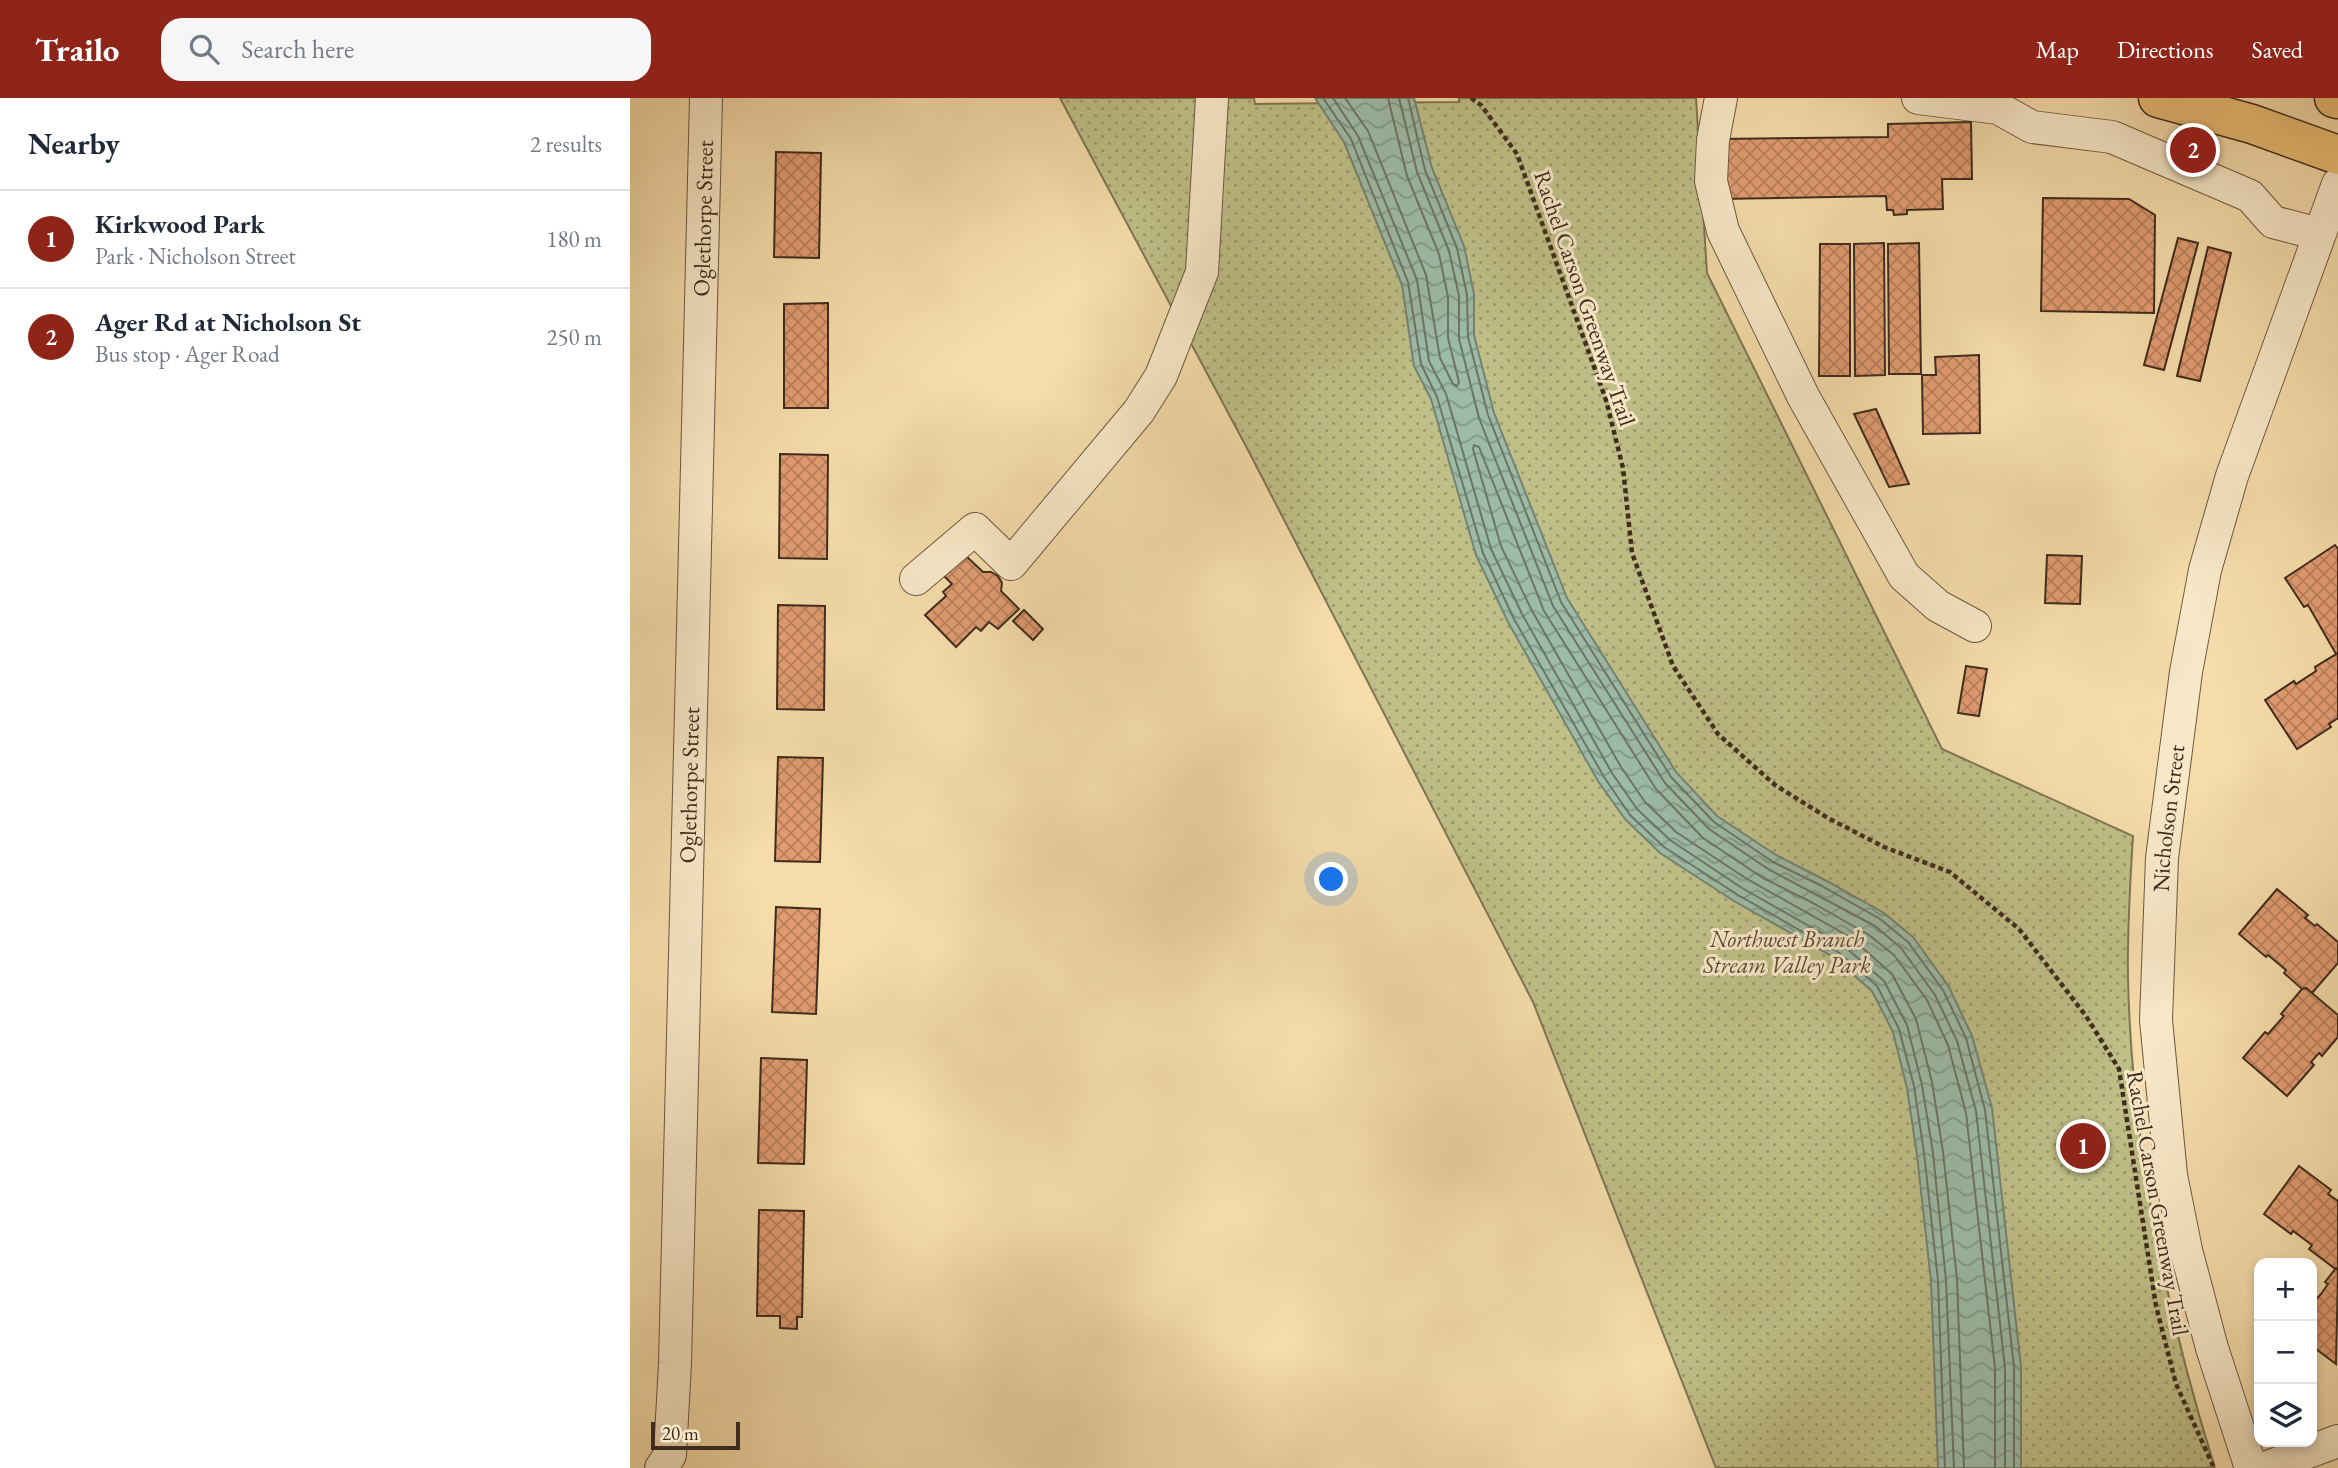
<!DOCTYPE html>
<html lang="en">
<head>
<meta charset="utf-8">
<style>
  :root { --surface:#fff; --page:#f6f6f7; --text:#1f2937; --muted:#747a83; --line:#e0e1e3; --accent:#8f2418 }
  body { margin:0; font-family:"EB Garamond",serif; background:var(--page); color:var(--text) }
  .controls { position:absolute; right:21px; bottom:21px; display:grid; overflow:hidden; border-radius:14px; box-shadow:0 4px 10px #0003 }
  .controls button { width:63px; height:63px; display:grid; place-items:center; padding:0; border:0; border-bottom:2px solid var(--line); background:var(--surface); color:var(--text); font:35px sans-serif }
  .scale { position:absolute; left:21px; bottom:18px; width:89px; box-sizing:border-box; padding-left:7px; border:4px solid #3f2c1f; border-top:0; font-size:19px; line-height:24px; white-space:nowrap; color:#3f2c1f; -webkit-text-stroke:5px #f8e8c8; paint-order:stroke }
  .you { position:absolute; left:702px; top:782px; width:24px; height:24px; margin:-18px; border:5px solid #fff; border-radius:50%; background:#1a73e8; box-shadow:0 0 0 10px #1a73e833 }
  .badge { display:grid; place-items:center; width:46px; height:46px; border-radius:50%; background:var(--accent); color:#fff; font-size:23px; font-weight:700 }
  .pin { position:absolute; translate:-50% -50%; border:4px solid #fff; box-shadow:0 2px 7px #0006 }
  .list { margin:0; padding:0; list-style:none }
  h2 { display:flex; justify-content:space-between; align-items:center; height:91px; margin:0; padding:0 28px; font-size:30px }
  h2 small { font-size:23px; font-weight:400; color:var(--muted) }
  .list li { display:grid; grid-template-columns:46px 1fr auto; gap:21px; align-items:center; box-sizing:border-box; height:98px; padding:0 28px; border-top:2px solid var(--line) }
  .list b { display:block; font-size:26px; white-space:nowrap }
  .list p { margin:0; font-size:23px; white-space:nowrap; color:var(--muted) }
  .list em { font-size:23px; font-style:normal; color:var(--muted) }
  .icon { flex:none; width:38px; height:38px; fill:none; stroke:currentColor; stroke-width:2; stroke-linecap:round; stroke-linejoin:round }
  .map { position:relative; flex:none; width:1708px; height:1370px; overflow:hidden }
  header { display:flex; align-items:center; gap:42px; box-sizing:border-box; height:98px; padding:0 35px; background:var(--accent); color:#fff }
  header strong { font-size:33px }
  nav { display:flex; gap:38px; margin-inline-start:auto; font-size:24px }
  .search { width:490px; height:63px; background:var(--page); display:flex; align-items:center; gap:18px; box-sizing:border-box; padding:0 24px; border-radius:21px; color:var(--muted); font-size:26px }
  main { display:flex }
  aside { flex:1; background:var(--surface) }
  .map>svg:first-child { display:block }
</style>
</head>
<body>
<header>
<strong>Trailo</strong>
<div class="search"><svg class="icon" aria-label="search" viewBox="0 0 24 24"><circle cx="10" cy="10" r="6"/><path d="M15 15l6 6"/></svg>Search here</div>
<nav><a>Map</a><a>Directions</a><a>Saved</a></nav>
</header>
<main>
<aside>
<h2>Nearby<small>2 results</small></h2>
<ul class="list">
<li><span class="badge">1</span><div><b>Kirkwood Park</b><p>Park · Nicholson Street</p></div><em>180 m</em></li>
<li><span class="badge">2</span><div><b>Ager Rd at Nicholson St</b><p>Bus stop · Ager Road</p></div><em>250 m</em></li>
</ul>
</aside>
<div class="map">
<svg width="1708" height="1370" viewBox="0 0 1708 1370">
  <defs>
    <pattern id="park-dots" width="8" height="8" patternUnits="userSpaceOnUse" patternTransform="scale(1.75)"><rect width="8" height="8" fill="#bfbf87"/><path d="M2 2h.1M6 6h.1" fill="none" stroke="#9d9b6e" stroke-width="1.8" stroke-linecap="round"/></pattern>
    <pattern id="water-waves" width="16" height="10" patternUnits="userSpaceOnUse" patternTransform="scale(1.75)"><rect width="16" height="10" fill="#9cbca8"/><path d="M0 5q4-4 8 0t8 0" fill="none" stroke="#819988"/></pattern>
    <pattern id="building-cross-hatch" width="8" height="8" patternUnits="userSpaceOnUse" patternTransform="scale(1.75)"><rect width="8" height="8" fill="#e19b70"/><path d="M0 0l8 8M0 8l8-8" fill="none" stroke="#b87f5b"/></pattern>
  </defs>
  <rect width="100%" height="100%" fill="#f5dcaa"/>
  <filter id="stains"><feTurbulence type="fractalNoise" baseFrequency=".00286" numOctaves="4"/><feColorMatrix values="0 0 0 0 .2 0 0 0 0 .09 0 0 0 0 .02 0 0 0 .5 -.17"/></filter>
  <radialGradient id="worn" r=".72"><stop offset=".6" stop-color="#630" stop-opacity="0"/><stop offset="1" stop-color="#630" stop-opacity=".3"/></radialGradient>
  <path fill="url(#park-dots)" stroke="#7f7653" stroke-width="2" d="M430,0H624L625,6L829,4V0H1066L1077,175L1312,651L1503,738C1500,786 1497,833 1498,881C1502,1048 1535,1211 1585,1370H1086L903,904L618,352Z"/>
  <polygon fill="url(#water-waves)" stroke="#778271" stroke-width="2" points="685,0 784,0 802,70 834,148 844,196 844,237 864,315 937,500 1046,674 1087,718 1146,757 1195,782 1254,815 1283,839 1319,889 1342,938 1362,1010 1391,1269 1391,1370 1308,1370 1301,1183 1287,1057 1277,990 1263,934 1242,893 1203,859 1104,803 1030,755 995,721 968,683 878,524 846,457 801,301 784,268 772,187 714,44"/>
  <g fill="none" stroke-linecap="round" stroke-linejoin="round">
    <g stroke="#6e7464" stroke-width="2">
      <polyline points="693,0 721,41 778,184 791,266 807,299 853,455 884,521 974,679 1000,717 1034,749 1108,797 1208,854 1247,888 1269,931 1284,988 1294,1055 1308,1182 1315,1370"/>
      <polyline points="703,0 728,38 787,182 799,263 816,296 861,451 892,516 982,675 1007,711 1040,742 1112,790 1214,848 1254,883 1277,927 1292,987 1303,1055 1316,1182 1324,1370"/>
      <polyline points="715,0 738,33 796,177 810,260 823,286 827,288 829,284 818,240 818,199 809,156 777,78 758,0"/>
      <polyline points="769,0 787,74 819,153 829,198 829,241 849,320 923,508 1035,685 1079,731 1138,771 1245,828 1271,850 1305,897 1327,943 1346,1013 1375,1270 1375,1370"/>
      <polyline points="778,0 795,72 827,150 837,197 838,239 858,317 931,504 1041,679 1084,724 1143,764 1192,788 1250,821 1278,844 1313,892 1336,940 1355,1012 1384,1269 1384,1370"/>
      <polyline points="1334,1370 1327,1181 1313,1054 1302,984 1286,921 1262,876 1220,839 1117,781 1046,734 1015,704 991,669 901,511 871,448 843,351 844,347 849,349 914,513 1026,691 1073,740 1133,780 1183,805 1239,837 1264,857 1297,902 1318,947 1336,1015 1365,1270 1365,1370"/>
    </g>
  </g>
  <g fill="url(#building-cross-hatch)" stroke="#3f2c1f" stroke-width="2">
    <polygon points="1341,24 1342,81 1312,81 1313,111 1277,112 1277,116 1264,117 1263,112 1257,112 1256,98 1090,101 1089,41 1258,39 1258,26"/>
    <polygon points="146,54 191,55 189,160 144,159"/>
    <polygon points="1413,100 1499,101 1525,117 1524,215 1411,213"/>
    <polygon points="1548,140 1568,145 1534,272 1514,267"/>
    <polygon points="1254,145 1255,277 1225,278 1224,146"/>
    <polygon points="1289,145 1291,276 1259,276 1258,146"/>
    <polygon points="1190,146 1220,146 1220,278 1189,278"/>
    <polygon points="1578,149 1601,155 1570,283 1547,278"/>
    <polygon points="198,205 198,310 154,310 154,206"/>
    <polygon points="1349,257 1350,335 1293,336 1292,277 1306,277 1305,259"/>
    <polygon points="1246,311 1279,386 1259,389 1224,316"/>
    <polygon points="150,356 198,357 197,461 149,460"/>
    <polygon points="1705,447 1708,451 1708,555 1706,556 1678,507 1674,509 1655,480"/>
    <polygon points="335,457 353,474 361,474 368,478 372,485 371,493 389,511 368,531 359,524 351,533 346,529 326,549 295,517 316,498 313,494 322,486 314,478"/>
    <polygon points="1417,457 1452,458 1450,506 1415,505"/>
    <polygon points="148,507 195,508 194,612 147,611"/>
    <polygon points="394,512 413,531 403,542 383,523"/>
    <polygon points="1708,555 1708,620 1699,626 1701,629 1667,651 1635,602 1664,583 1666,586 1686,573 1685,569"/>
    <polygon points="1336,568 1357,571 1349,618 1328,615"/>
    <polygon points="148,659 193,660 190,764 145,763"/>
    <polygon points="1647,791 1678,817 1675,820 1685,828 1687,826 1708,844 1708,865 1682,895 1676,890 1672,891 1654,875 1656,872 1638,857 1636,859 1609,836"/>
    <polygon points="146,809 190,811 186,916 142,914"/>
    <polygon points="1676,890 1708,917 1708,939 1692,958 1689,955 1681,964 1684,967 1657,998 1613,960 1635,934 1638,936 1654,918 1651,916 1672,891"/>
    <polygon points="131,960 177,962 174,1066 128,1065"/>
    <polygon points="1669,1068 1701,1092 1698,1096 1708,1103 1708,1173 1679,1151 1682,1147 1663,1133 1661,1136 1634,1116"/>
    <polygon points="129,1112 174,1113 172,1219 167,1219 167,1231 150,1230 150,1218 127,1218"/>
    <polygon points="1706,1170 1708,1173 1706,1266 1682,1248 1682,1204 1683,1205 1691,1196 1698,1186 1695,1184"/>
  </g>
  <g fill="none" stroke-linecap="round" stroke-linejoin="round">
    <g stroke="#6c5842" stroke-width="34">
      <g id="minor">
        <polyline points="1091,0 1083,42 1081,83 1093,133 1173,298 1274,478 1308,508 1345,528"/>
        <polyline points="1288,0 1368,10 1402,29 1482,39 1620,98 1643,124 1689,136"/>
        <polyline points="286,481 345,431 381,466 509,313 531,278 572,174 582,0"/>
        <path id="s1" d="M31,1370L40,1357L45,1265L76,0"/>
        <path id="s2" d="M1621,1370L1582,1250L1556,1152L1541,1077L1526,922L1532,760L1556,574L1575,472L1602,378L1708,86"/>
        <polyline points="1635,1370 1708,1343"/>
      </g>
    </g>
    <g stroke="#3f2c1f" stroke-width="41">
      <g id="major">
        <polyline points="1528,0 1622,26 1708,57"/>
        <polyline points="1704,0 1708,1"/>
      </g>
    </g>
    <polyline stroke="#3f2c1f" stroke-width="4.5" stroke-dasharray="5 3.5" stroke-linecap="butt" points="841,0 851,7 887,56 976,302 993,370 1002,455 1043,568 1088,636 1145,687 1198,720 1254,749 1320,774 1389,831 1456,918 1489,971 1526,1208 1546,1286 1584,1370"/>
    <use href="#minor" stroke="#f8e8c8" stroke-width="32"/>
    <use href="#major" stroke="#eabe75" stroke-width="38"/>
  </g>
  <g text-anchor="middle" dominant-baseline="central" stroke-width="6" stroke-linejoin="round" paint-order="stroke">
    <g font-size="23" fill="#3f2c1f" stroke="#f8e8c8">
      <text stroke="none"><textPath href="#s1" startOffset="1253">Oglethorpe Street</textPath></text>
      <text transform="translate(955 200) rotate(71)">Rachel Carson Greenway Trail</text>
      <text stroke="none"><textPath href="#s1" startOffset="686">Oglethorpe Street</textPath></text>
      <text stroke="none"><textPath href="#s2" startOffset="662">Nicholson Street</textPath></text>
      <text transform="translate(1528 1105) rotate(80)">Rachel Carson Greenway Trail</text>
    </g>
    <g font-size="23" font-style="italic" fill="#594934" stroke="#f8e8c8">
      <text x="1157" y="841">Northwest Branch<tspan x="1157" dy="26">Stream Valley Park</tspan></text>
    </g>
  </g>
  <rect width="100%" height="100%" filter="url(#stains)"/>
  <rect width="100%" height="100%" fill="url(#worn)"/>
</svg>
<div class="controls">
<button>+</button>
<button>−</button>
<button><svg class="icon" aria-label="layers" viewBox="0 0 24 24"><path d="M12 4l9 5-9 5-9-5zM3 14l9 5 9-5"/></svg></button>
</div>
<div class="scale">20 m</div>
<div class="you"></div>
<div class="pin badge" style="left:1453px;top:1048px">1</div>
<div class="pin badge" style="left:1563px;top:52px">2</div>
</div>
</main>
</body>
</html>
